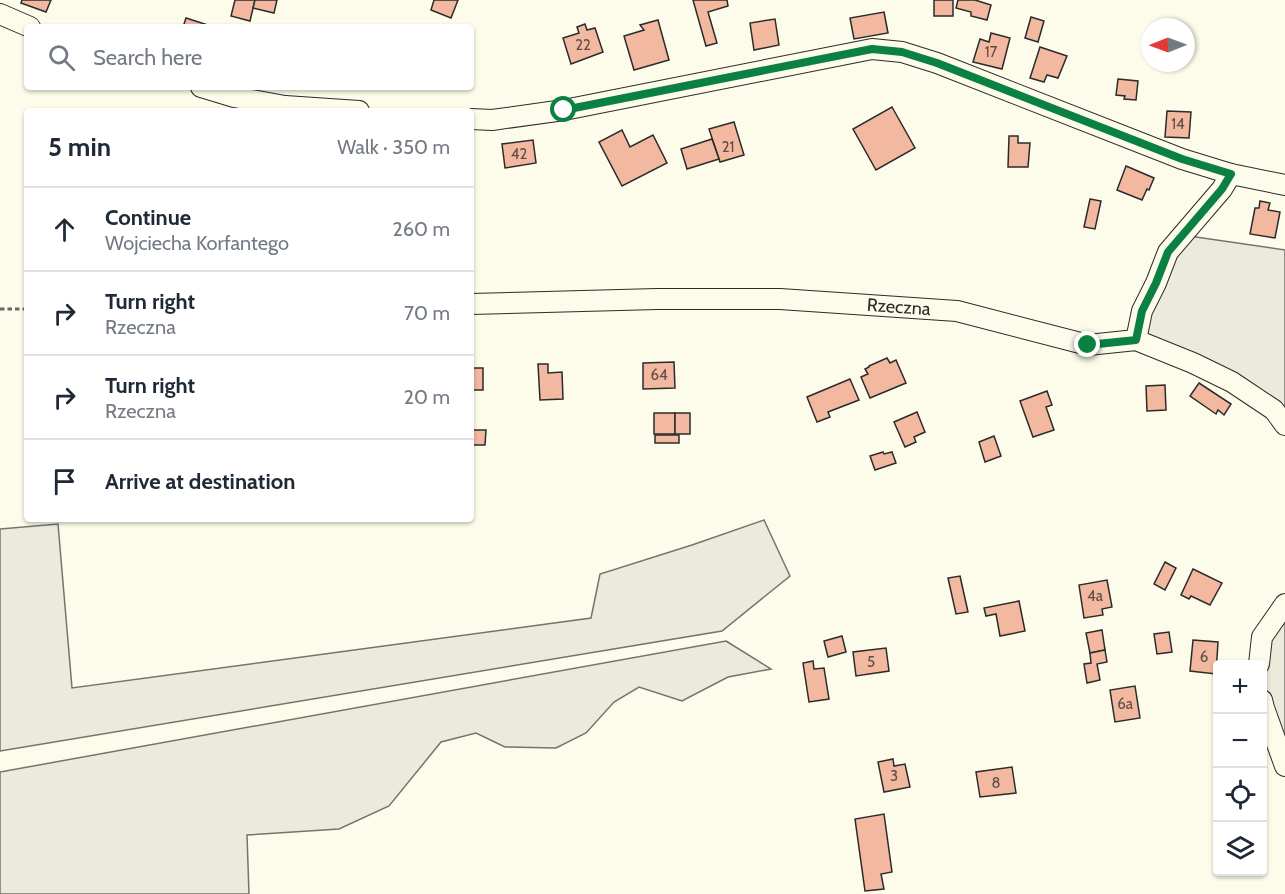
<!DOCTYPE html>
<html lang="en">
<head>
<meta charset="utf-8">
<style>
  :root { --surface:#fff; --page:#f6f6f7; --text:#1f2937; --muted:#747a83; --line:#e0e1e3 }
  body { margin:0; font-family:Cabin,sans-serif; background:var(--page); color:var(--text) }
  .controls { position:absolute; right:18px; bottom:18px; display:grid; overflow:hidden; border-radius:6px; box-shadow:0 2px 4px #0004 }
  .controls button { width:54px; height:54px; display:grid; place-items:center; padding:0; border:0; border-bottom:2px solid var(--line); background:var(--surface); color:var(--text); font:30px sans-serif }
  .compass { position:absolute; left:1141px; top:18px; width:54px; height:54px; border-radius:50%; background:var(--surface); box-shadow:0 2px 4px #0004; rotate:269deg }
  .stop { position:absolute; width:18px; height:18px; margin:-14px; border:4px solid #0b8043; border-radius:50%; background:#fff }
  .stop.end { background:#0b8043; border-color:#fff; box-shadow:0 2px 6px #0008 }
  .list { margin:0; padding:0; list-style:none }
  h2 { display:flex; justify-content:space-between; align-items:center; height:78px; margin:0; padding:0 24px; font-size:26px }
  h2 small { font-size:20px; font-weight:400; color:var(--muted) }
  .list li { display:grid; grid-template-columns:39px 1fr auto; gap:18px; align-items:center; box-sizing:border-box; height:84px; padding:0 24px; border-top:2px solid var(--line) }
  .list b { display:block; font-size:22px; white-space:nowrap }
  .list p { margin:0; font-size:20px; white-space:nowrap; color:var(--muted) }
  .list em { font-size:20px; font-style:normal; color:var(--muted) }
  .icon { flex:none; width:33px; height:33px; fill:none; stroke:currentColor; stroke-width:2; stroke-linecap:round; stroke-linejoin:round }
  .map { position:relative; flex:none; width:1285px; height:894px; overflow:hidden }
  .search { position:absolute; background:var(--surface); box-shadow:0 2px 4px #0004; left:24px; top:24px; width:450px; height:66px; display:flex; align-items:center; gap:15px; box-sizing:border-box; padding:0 21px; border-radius:6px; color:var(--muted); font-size:22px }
  .panel { position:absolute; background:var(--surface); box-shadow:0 2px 4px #0004; left:24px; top:108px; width:450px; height:414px; border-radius:6px }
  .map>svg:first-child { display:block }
</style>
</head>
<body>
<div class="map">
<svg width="1285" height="894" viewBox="0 0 1285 894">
  <rect width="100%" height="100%" fill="#fdfbea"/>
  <g fill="#ecebdb" stroke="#74746e" stroke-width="1.5">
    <polygon points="1182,235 1285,250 1285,434 1274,410 1136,340"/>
    <polygon points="764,520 790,576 722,631 0,751 0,529 58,524 72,688 591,618 600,574 692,545"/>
    <polygon points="1285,604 1285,766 1264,708 1262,637"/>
    <polygon points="726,641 771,669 728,677 682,701 639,687 614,702 586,733 556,748 505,747 476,733 441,742 389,806 339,829 247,835 249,894 0,894 0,772"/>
  </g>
  <g fill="#f2b8a0" stroke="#2b2b2b" stroke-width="1.5">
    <polygon points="22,0 51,0 46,12 21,3"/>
    <polygon points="235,0 255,0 250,21 231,16"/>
    <polygon points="255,0 277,0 274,13 253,8"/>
    <polygon points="434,0 458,0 451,18 431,10"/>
    <polygon points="693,0 727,0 728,6 708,12 717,43 706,46"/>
    <rect x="934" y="0" width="19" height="16"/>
    <polygon points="958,0 975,0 991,5 987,20 971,16 971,12 956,8"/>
    <polygon points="884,12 888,33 854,39 850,18"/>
    <polygon points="1031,17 1044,21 1038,42 1025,38"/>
    <polygon points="186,18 214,27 183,27"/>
    <polygon points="775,19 779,45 754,50 750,23"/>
    <polygon points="658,20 669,60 634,70 624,36 644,30 640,25"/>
    <polygon points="585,24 587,30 595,28 603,52 571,64 563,38 579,33 577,27"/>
    <polygon points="991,33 1010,38 1002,69 973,62 980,39 989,42"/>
    <polygon points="1040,47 1067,56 1058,78 1047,75 1044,82 1030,78"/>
    <polygon points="1118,79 1138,81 1136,100 1124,99 1125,96 1116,95"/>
    <polygon points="892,107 915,148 876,170 853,129"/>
    <polygon points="1167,111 1191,112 1189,138 1165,137"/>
    <polygon points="734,122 744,155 720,162 709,129"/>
    <polygon points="622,130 630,147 653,135 667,163 622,186 599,142"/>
    <polygon points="1009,136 1018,136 1018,143 1030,143 1028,167 1008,167"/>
    <polygon points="712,139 719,159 687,169 681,149"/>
    <polygon points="533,140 536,163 505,168 502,144"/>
    <polygon points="1126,166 1154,178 1149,190 1147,189 1142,200 1117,190"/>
    <polygon points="1090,199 1101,201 1095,229 1084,227"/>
    <polygon points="1260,201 1270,203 1268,210 1280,212 1275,238 1250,234 1255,208 1259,208"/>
    <polygon points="887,358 890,363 896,360 906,383 870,398 861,377 868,374 865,369 869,367 869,366"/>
    <polygon points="674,362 675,388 643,389 643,363"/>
    <polygon points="538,364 548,364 548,373 562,372 563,399 540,400"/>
    <rect x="471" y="368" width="12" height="22"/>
    <polygon points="850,379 859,400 828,412 830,417 817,422 807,397"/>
    <polygon points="1199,383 1231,404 1224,415 1218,410 1216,414 1190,396"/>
    <polygon points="1165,385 1166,410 1147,411 1146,386"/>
    <polygon points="1047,391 1052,405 1046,407 1054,430 1033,437 1020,401"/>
    <polygon points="917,412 925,432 914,437 916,442 905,447 894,422"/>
    <rect x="654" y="413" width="21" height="21"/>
    <rect x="675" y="413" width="15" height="21"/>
    <polygon points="471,430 486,430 485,445 471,445"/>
    <rect x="655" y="435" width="24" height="8"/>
    <polygon points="994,436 1001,456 985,462 979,442"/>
    <polygon points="883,452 884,454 892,452 896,463 875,470 870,456"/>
    <polygon points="1165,562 1176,568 1165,590 1154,584"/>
    <polygon points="1193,569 1222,583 1210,605 1191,596 1189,599 1181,595"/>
    <polygon points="960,576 968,612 956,614 948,578"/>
    <polygon points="1107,580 1112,607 1102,609 1103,615 1084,618 1079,585"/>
    <polygon points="1019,601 1025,631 1000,636 996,614 986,616 984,608"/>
    <polygon points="1102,630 1105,650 1090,653 1086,633"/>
    <polygon points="1169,632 1172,652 1157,654 1154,634"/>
    <polygon points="842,636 846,652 828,657 824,641"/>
    <polygon points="1193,640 1218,642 1216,674 1190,671"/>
    <polygon points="886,648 889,671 856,676 853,652"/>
    <polygon points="1105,650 1107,662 1097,664 1100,680 1087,683 1084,664 1091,663 1090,653"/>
    <polygon points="813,661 814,669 824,668 829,699 809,702 803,663"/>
    <polygon points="1135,686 1140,718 1115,722 1110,690"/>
    <polygon points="893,759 894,766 905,764 910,787 884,792 878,762"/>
    <polygon points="1012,767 1016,793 980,797 976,772"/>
    <polygon points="884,814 892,872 881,874 884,889 865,891 855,819"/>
  </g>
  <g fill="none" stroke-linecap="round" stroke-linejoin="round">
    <g stroke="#2b2b2b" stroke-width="22">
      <g id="minor">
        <polyline points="0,14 30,27"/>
        <polyline points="201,87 234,97 285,106 359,111"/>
        <polyline points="471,119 492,120 564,110 872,49 902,52 937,63 1182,159 1231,174 1285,185"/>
        <path id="s1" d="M471,304L657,299H780L957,311L1088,345L1136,340L1193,363L1232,382L1274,410L1285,425"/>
        <polyline points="1136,340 1142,311 1156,283 1168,252 1222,189 1231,174"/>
        <polyline points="1259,664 1262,637 1285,604"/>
        <polyline points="1262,700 1264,708 1285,766"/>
      </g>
    </g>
    <polyline stroke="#6a6964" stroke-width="3" stroke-dasharray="4.5 3" stroke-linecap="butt" points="0,309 27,309"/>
    <use href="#minor" stroke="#fdfbea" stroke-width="20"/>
  </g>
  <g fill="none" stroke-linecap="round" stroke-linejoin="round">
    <polyline stroke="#0b8043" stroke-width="8" points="564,110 872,49 902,52 937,63 1182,159 1231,174 1222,189 1168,252 1156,283 1142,311 1136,340 1088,345"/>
  </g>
  <g text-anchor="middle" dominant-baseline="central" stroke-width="4.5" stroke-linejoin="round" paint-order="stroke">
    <g font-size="15" fill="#5d4e48">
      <text x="583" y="45">22</text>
      <text x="991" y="52">17</text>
      <text x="1178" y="124">14</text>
      <text x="728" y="147">21</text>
      <text x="519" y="154">42</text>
      <text x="659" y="375">64</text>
      <text x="1095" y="596">4a</text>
      <text x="1204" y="657">6</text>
      <text x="871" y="662">5</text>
      <text x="1125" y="704">6a</text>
      <text x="894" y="776">3</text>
      <text x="996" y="783">8</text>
    </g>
    <g font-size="18" fill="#2b2b2b" stroke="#fdfbea">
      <text stroke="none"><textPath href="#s1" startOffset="428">Rzeczna</textPath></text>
    </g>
  </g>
</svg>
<div class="controls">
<button>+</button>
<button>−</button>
<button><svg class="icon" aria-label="locate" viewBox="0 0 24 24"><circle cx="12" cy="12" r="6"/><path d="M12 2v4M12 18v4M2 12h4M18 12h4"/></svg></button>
<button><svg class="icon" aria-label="layers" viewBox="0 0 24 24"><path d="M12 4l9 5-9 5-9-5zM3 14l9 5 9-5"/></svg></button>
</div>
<svg class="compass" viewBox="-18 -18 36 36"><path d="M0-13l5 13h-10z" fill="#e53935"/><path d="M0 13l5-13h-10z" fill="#747a83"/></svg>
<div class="stop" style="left:564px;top:110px"></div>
<div class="stop end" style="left:1088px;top:345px"></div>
<div class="search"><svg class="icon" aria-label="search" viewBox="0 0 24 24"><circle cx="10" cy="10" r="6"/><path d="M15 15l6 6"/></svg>Search here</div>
<section class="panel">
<h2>5 min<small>Walk · 350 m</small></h2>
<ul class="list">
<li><svg class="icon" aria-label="ahead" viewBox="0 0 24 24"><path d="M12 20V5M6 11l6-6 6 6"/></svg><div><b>Continue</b><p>Wojciecha Korfantego</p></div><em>260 m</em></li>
<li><svg class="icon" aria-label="right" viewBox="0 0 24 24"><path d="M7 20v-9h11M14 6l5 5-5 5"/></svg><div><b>Turn right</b><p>Rzeczna</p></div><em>70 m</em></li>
<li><svg class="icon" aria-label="right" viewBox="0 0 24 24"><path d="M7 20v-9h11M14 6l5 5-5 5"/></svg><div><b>Turn right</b><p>Rzeczna</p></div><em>20 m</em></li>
<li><svg class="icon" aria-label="arrive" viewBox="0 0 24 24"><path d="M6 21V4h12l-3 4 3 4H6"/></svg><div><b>Arrive at destination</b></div></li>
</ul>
</section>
</div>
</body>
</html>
